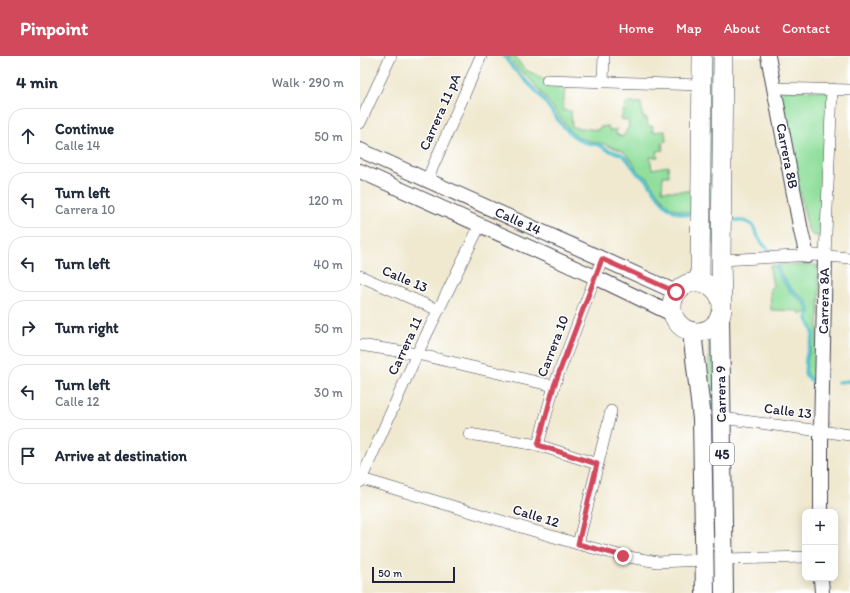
<!DOCTYPE html>
<html lang="en">
<head>
<meta charset="utf-8">
<style>
  :root { --surface:#fff; --page:#f6f6f7; --text:#1f2937; --muted:#747a83; --line:#e0e1e3; --accent:#d1495b }
  body { margin:0; font-family:Itim,sans-serif; background:var(--page); color:var(--text) }
  .controls { position:absolute; right:12px; bottom:12px; display:grid; overflow:hidden; border-radius:8px; box-shadow:0 2px 10px #0003 }
  .controls button { width:36px; height:36px; display:grid; place-items:center; padding:0; border:0; border-bottom:1px solid var(--line); background:var(--surface); color:var(--text); font:20px sans-serif }
  .scale { position:absolute; left:12px; bottom:10px; width:83px; box-sizing:border-box; padding-left:4px; border:2px solid #22223b; border-top:0; font-size:11px; line-height:14px; white-space:nowrap; color:#22223b; -webkit-text-stroke:3px #fff; paint-order:stroke }
  .stop { position:absolute; width:12px; height:12px; margin:-9px; border:3px solid #d1495b; border-radius:50%; background:#fff }
  .stop.end { background:#d1495b; border-color:#fff; box-shadow:0 1px 4px #0008 }
  .list { margin:0; padding:0; list-style:none }
  h2 { display:flex; justify-content:space-between; align-items:center; height:52px; margin:0; padding:0 16px; font-size:17px }
  h2 small { font-size:13px; font-weight:400; color:var(--muted) }
  .list li { display:grid; grid-template-columns:26px 1fr auto; gap:12px; align-items:center; box-sizing:border-box; height:56px; margin:0 8px 8px; padding:0 8px; border:1px solid var(--line); border-radius:16px }
  .list b { display:block; font-size:15px; white-space:nowrap }
  .list p { margin:0; font-size:13px; white-space:nowrap; color:var(--muted) }
  .list em { font-size:13px; font-style:normal; color:var(--muted) }
  .icon { flex:none; width:22px; height:22px; fill:none; stroke:currentColor; stroke-width:2; stroke-linecap:round; stroke-linejoin:round }
  .map { position:relative; flex:none; width:490px; height:537px; overflow:hidden }
  header { display:flex; align-items:center; gap:24px; box-sizing:border-box; height:56px; padding:0 20px; background:var(--accent); color:#fff }
  header strong { font-size:19px }
  nav { display:flex; gap:22px; margin-inline-start:auto; font-size:14px }
  main { display:flex }
  aside { flex:1; background:var(--surface) }
  .map>svg:first-child { display:block }
</style>
</head>
<body>
<header>
<strong>Pinpoint</strong>
<nav><a>Home</a><a>Map</a><a>About</a><a>Contact</a></nav>
</header>
<main>
<aside>
<h2>4 min<small>Walk · 290 m</small></h2>
<ul class="list">
<li><svg class="icon" aria-label="ahead" viewBox="0 0 24 24"><path d="M12 20V5M6 11l6-6 6 6"/></svg><div><b>Continue</b><p>Calle 14</p></div><em>50 m</em></li>
<li><svg class="icon" aria-label="left" viewBox="0 0 24 24"><path d="M17 20v-9H6M10 6l-5 5 5 5"/></svg><div><b>Turn left</b><p>Carrera 10</p></div><em>120 m</em></li>
<li><svg class="icon" aria-label="left" viewBox="0 0 24 24"><path d="M17 20v-9H6M10 6l-5 5 5 5"/></svg><div><b>Turn left</b></div><em>40 m</em></li>
<li><svg class="icon" aria-label="right" viewBox="0 0 24 24"><path d="M7 20v-9h11M14 6l5 5-5 5"/></svg><div><b>Turn right</b></div><em>50 m</em></li>
<li><svg class="icon" aria-label="left" viewBox="0 0 24 24"><path d="M17 20v-9H6M10 6l-5 5 5 5"/></svg><div><b>Turn left</b><p>Calle 12</p></div><em>30 m</em></li>
<li><svg class="icon" aria-label="arrive" viewBox="0 0 24 24"><path d="M6 21V4h12l-3 4 3 4H6"/></svg><div><b>Arrive at destination</b></div></li>
</ul>
</aside>
<div class="map">
<svg width="490" height="537" viewBox="0 0 490 537">
  <rect width="100%" height="100%" fill="#fff"/>
  <filter id="ink" filterUnits="userSpaceOnUse"><feTurbulence type="fractalNoise" baseFrequency=".025" numOctaves="2"/><feDisplacementMap in="SourceGraphic" scale="8" xChannelSelector="R" yChannelSelector="G"/><feConvolveMatrix kernelMatrix="1 2 1 2 8 2 1 2 1" color-interpolation-filters="sRGB"/></filter>
  <filter id="wash" filterUnits="userSpaceOnUse"><feTurbulence type="fractalNoise" baseFrequency=".012" numOctaves="4" result="noise"/><feDisplacementMap in="SourceGraphic" scale="16" xChannelSelector="R" yChannelSelector="G"/><feGaussianBlur stdDeviation="0.9" result="paint"/><feColorMatrix in="noise" values="0 0 0 0 0 0 0 0 0 0 0 0 0 0 0 0 0 1.4 0 .05"/><feComposite in="paint" operator="in"/></filter>
  <g filter="url(#wash)">
    <rect width="100%" height="100%" fill="#f0e9d0"/>
    <g fill="#92df9d" stroke="#5a806c">
      <path d="M147,0H156C158,5 161,10 165,13C175,20 194,26 205,30L203,54L211,55L212,71L238,74L240,71L248,70L250,75L257,73L256,78L263,81L269,70L268,65L261,63L266,47H281L283,62H287L288,70H293L292,76L305,75L306,85L302,86L303,94L297,95L298,101H290L292,113L308,110L309,120H303L302,135H330L331,158L315,153L309,150L297,136L288,122L278,116L274,108L267,99L261,94L243,88L222,83L212,77L181,36L169,22L155,10Z"/>
      <polygon points="348,0 356,0 358,187 351,187 348,31"/>
      <path d="M416,34L470,35L463,179C455,181 451,180 448,173Z"/>
      <path d="M410,209L414,210L420,222L430,236L445,248L448,256L447,257L440,258L439,255L411,254L410,232H413C412,223 410,217 410,209Z"/>
      <path d="M417,209H457L460,237L455,324C436,319 454,291 454,279C454,272 448,267 448,262C449,260 450,258 451,256L447,245L431,232L421,217Z"/>
      <polygon points="349,280 352,280 357,350 349,350"/>
      <polygon points="353,378 358,537 351,537 349,379"/>
    </g>
    <g fill="none" stroke-linecap="round" stroke-linejoin="round">
      <g stroke="#56c2cf" stroke-width="3.5">
        <polyline points="144,0 152,11 179,38 202,69 212,79 223,86 239,89 248,94 261,98 266,102 278,118 286,123 289,127 300,143 309,152 316,156 328,159"/>
        <path d="M374,164C398,166 391,171 402,187C405,191 409,193 412,196"/>
        <path d="M415,210L421,221L429,231L435,238L446,247L450,256L447,262C448,267 452,271 453,276C454,284 448,291 447,298C445,304 446,311 445,318L452,325L455,326"/>
        <polyline points="478,326 490,325"/>
      </g>
    </g>
  </g>
  <g filter="url(#ink)">
    <g fill="none" stroke-linecap="round" stroke-linejoin="round">
      <g stroke="#414051" stroke-width="12">
        <g id="minor">
          <polyline points="187,24 341,29"/>
          <polyline points="243,26 244,0"/>
          <polyline points="414,32 490,34"/>
          <polyline points="0,67 31,0"/>
          <polyline points="67,124 121,0"/>
          <polyline points="465,201 472,33"/>
          <polyline points="361,204 456,199 490,202"/>
          <polyline points="0,220 78,254"/>
          <polyline points="0,289 57,298 194,330"/>
          <polyline points="362,362 490,379"/>
          <polyline points="109,378 178,389 237,408"/>
          <polyline points="178,389 194,330 242,203"/>
          <polyline points="2,423 218,488 263,500 298,506 344,504"/>
          <polyline points="0,426 57,298 120,169"/>
          <polyline points="218,488 251,355"/>
          <polyline points="363,503 445,501"/>
        </g>
      </g>
      <g stroke="#414051" stroke-width="16">
        <g id="tertiary">
          <polyline points="408,0 441,175 447,200"/>
          <polyline points="0,94 316,236"/>
          <polyline points="0,115 235,221 312,258"/>
          <polyline points="461,456 461,375 465,201"/>
          <polyline points="461,522 462,537"/>
        </g>
      </g>
      <g stroke="#414051" stroke-width="20">
        <g id="primary">
          <polyline points="360,259 364,537"/>
          <polyline points="332,276 342,363 345,537"/>
        </g>
      </g>
      <g stroke="#414051" stroke-width="20">
        <g id="trunk">
          <circle cx="337" cy="251" r="25"/>
          <polyline points="340,226 342,0"/>
          <polyline points="362,246 361,204 363,0"/>
        </g>
      </g>
      <use href="#minor" stroke="#fff" stroke-width="11"/>
      <use href="#tertiary" stroke="#fff" stroke-width="14"/>
      <use href="#primary" stroke="#fff" stroke-width="18"/>
      <use href="#trunk" stroke="#fff" stroke-width="19"/>
    </g>
  </g>
  <g fill="none" stroke-linecap="round" stroke-linejoin="round" filter="url(#ink)">
    <polyline stroke="#d1495b" stroke-width="5" points="263,500 218,488 237,408 178,389 194,330 242,203 316,236"/>
  </g>
  <g text-anchor="middle" dominant-baseline="central" stroke-width="3" stroke-linejoin="round" paint-order="stroke">
    <rect fill="#fff" stroke="#646476" stroke-width="1" x="350" y="387" width="24" height="22" rx="3"/>
    <g font-size="13" font-weight="bold" fill="#22223b">
      <text x="362" y="398">45</text>
    </g>
    <g font-size="14" fill="#22223b" stroke="#fff">
      <text transform="translate(80 56) rotate(-66)">Carrera 11 pA</text>
      <text transform="translate(427 100) rotate(79)">Carrera 8B</text>
      <text transform="translate(158 165) rotate(24)">Calle 14</text>
      <text transform="translate(45 223) rotate(23)">Calle 13</text>
      <text transform="translate(464 245) rotate(-89)">Carrera 8A</text>
      <text transform="translate(45 290) rotate(-65)">Carrera 11</text>
      <text transform="translate(193 290) rotate(-69)">Carrera 10</text>
      <text transform="translate(361 338) rotate(-91)">Carrera 9</text>
      <text transform="translate(428 355) rotate(7)">Calle 13</text>
      <text transform="translate(176 460) rotate(17)">Calle 12</text>
    </g>
  </g>
</svg>
<div class="controls">
<button>+</button>
<button>−</button>
</div>
<div class="scale">50 m</div>
<div class="stop" style="left:316px;top:236px"></div>
<div class="stop end" style="left:263px;top:500px"></div>
</div>
</main>
</body>
</html>
